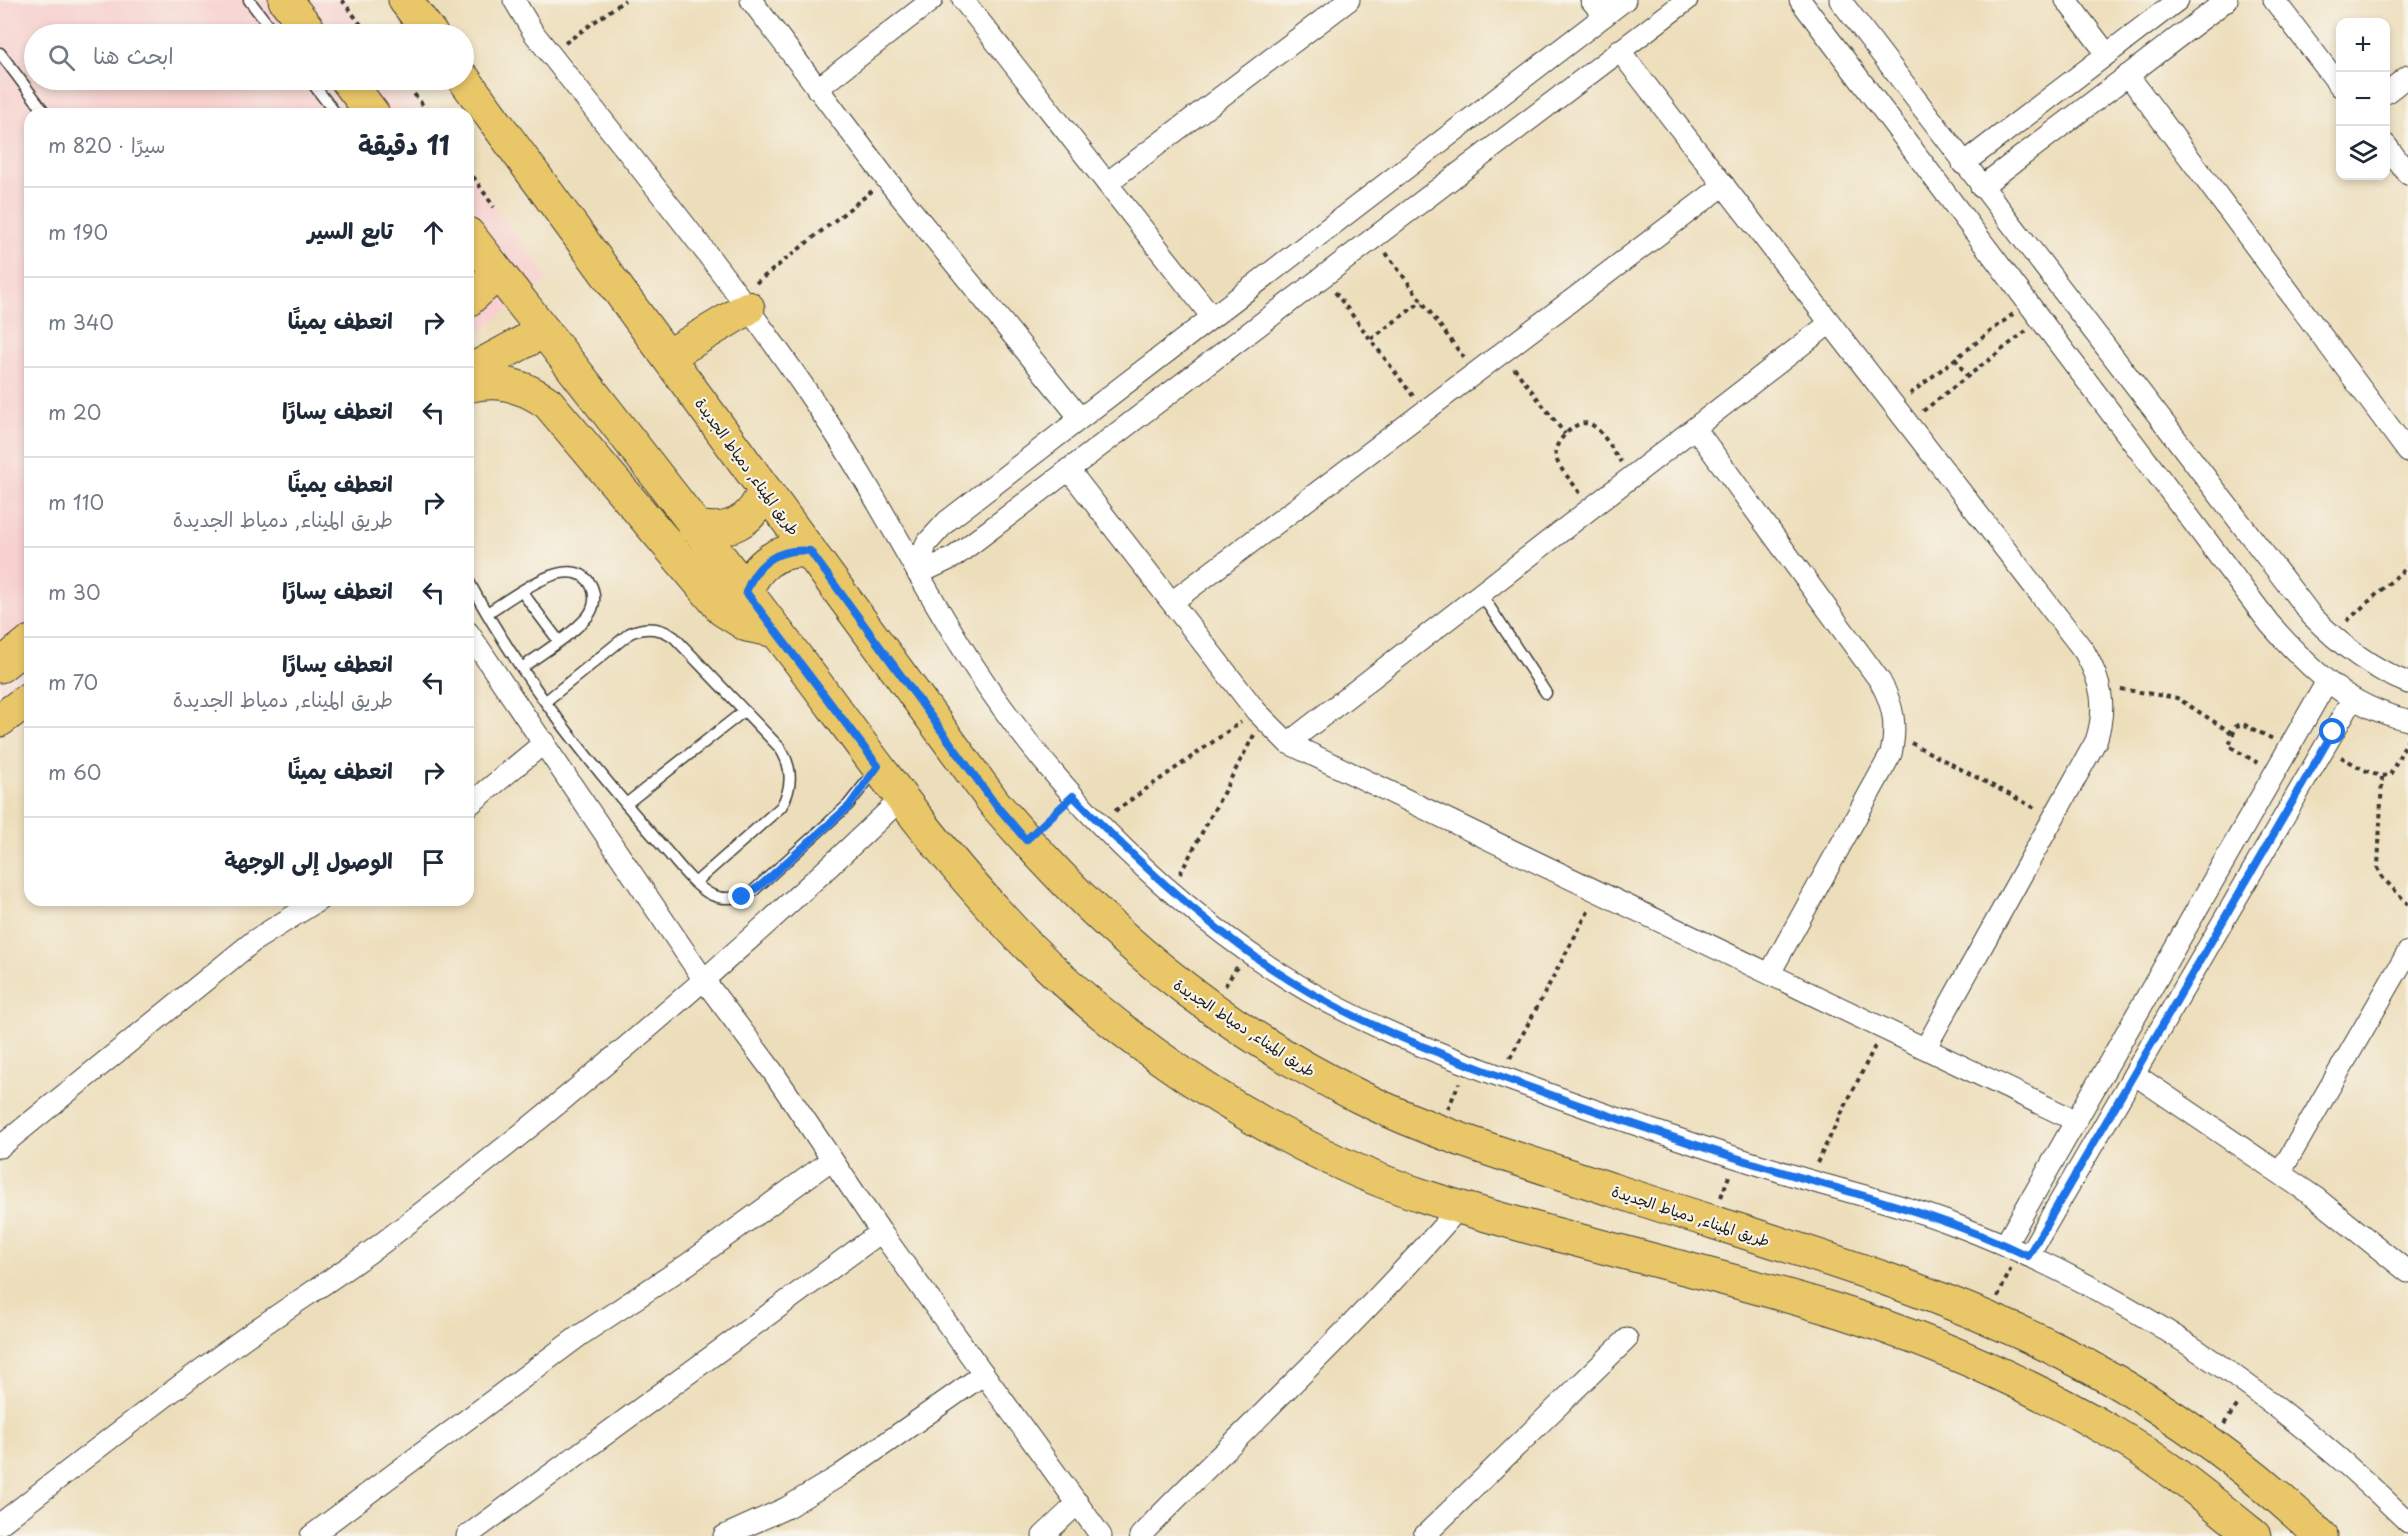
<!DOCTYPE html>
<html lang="ar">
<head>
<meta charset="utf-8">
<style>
  :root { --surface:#fff; --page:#f6f6f7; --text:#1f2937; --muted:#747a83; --line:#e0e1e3 }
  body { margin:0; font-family:"Playpen Sans","Playpen Sans Arabic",sans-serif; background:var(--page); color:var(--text); direction:rtl }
  .controls { position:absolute; right:18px; top:18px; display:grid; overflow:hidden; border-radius:12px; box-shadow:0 3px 9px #0003 }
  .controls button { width:54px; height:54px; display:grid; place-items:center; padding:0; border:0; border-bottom:2px solid var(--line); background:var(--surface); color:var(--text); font:30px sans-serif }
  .stop { position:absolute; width:18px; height:18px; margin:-14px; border:4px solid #1a73e8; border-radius:50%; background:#fff }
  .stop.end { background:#1a73e8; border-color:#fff; box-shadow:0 2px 6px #0008 }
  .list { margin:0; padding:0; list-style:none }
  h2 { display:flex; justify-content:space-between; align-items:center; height:78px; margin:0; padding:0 24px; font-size:26px }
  h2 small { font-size:20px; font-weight:400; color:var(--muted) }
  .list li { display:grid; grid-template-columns:39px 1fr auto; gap:18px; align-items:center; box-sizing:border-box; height:90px; padding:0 24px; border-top:2px solid var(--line) }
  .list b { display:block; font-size:22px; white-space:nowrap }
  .list p { margin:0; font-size:20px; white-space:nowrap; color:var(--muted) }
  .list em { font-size:20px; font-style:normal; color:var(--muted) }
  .icon { flex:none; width:33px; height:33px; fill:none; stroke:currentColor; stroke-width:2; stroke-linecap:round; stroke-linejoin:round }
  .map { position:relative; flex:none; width:2408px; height:1536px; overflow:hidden; direction:ltr }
  .search { position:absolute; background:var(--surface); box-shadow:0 3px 9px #0003; left:24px; top:24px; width:450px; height:66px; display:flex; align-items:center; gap:15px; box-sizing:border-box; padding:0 21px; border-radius:33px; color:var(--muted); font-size:22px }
  .panel { position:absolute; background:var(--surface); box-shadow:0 3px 9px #0003; left:24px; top:108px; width:450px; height:798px; border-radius:18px; direction:rtl }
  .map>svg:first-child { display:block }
</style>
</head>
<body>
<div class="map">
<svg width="2408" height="1536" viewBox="0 0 2408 1536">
  <rect width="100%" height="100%" fill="#f7f3e8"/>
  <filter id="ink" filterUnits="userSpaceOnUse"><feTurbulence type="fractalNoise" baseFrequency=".0167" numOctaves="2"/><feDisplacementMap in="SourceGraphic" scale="12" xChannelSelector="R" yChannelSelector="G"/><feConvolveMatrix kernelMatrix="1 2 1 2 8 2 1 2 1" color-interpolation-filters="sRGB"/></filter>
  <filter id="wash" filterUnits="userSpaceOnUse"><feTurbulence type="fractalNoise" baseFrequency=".008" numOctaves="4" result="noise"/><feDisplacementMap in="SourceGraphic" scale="24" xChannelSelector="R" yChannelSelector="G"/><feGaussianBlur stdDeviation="1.35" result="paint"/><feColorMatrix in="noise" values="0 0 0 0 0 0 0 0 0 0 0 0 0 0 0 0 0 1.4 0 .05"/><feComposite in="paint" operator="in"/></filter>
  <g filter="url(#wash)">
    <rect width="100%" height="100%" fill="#eddebb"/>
    <g fill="#f7d0cf">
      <polygon points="0,0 342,0 368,34 34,34 34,80 401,80 427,114 30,114 30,673 0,696"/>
      <polygon points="468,170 549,279 468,341"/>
    </g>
  </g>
  <g filter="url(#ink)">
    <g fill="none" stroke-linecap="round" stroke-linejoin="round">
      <g stroke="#3b3934" stroke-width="13">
        <g id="service">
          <polyline points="249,0 275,34"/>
          <polyline points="0,53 46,114"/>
          <polyline points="310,80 336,114"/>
          <path d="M468,580C520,677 591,765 663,847C677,862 693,886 712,895C726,901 739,898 752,892L848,805L875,771"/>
          <polyline points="522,592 558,640"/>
          <polyline points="1481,594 1546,693"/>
          <path d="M487,613C511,599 571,549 591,585C596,595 595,607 588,616C571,636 543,652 522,668"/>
          <path d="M546,701L630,633C646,626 660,627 674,637L780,748C793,768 793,787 781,807L696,882"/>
          <polyline points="626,804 744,711"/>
        </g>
      </g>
      <g stroke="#3b3934" stroke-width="23">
        <g id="minor">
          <path d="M514,0L533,32C630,156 731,278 819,409C875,491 919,581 973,665C1049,782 1151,887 1268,966C1348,1020 1436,1053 1527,1086C1616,1119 1707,1149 1798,1177C1850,1193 1902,1204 1953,1224C2124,1289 2278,1394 2408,1522"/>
          <polyline points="751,0 887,180 1080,418"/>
          <polyline points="963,0 1212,317"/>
          <polyline points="1591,0 1604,16"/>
          <polyline points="1625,0 947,521 926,544 918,574 954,557 1687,0"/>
          <path d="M1800,0L2269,623C2309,668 2347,707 2408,720"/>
          <path d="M1840,0L2311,615C2339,644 2370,668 2408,683"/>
          <polyline points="2066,0 2107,54"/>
          <polyline points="2274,0 2340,86"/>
          <path d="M1619,50L2084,651C2102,682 2107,707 2096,741L1926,1047"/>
          <polyline points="2128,75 2408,452"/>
          <polyline points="817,89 932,0"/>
          <polyline points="2386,93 2408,76"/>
          <polyline points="2386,145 2408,174"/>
          <polyline points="1963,164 2178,0"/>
          <polyline points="1107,183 1349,0"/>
          <polyline points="1981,187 2227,0"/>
          <path d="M1695,428L1880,681C1894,706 1897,726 1891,754L1770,973"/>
          <polyline points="1068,469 1256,711 1288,743 2076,1121"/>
          <polyline points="1172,602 1724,185"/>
          <polyline points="468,632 704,980 773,1072 881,1232 1101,1536"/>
          <polyline points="1288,743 1830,323"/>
          <polyline points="468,806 545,742"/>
          <polyline points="2134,1074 2316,1198 2408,1272"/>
          <polyline points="0,1147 255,940 319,900"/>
          <polyline points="2280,1173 2408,952"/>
          <polyline points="2005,1245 2326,683"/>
          <polyline points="2028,1256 2352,700"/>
          <path d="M0,1524C81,1461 162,1397 246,1337C292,1304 340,1275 385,1241C566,1103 738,955 902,798"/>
          <polyline points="311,1536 579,1336 688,1264 831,1160"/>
          <polyline points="467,1536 881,1232"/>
          <polyline points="724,1536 786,1508 839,1476 984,1374"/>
          <polyline points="1043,1536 1078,1503"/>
          <path d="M1140,1536C1184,1489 1231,1446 1276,1400C1339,1338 1401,1275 1459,1208"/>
          <polyline points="1424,1536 1627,1339"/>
        </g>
      </g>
      <g stroke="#3b3934" stroke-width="35">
        <g id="primary">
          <polyline points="285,0 312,34"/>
          <polyline points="405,0 431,34"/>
          <path d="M464,79L995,804C1102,930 1210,1022 1360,1097C1440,1137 1529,1162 1613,1190C1758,1238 1921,1282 2057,1350C2154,1398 2243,1462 2321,1536"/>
          <polyline points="347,80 373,114"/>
          <path d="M468,234C572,367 676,499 778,633C850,727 917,826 997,913C1091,1018 1211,1102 1338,1162C1396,1190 1460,1208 1522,1225C1625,1254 1730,1278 1832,1309C1931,1340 2026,1382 2115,1434C2165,1463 2210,1500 2254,1536"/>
          <polyline points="468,300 498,273"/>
          <polyline points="668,356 748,308"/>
          <polyline points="468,372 544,331"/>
          <path d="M468,386C497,378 523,385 548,403L723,610L747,625L776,631"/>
          <path d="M694,526C727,535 754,522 764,489"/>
          <path d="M746,592C757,563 779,548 810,551"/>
          <polyline points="0,666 30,642"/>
          <polyline points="0,720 30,698"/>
        </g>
      </g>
      <g stroke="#3b3934" stroke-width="4" stroke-dasharray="4.5 4.5" stroke-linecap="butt">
        <polyline points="342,0 368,34"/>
        <polyline points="565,43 625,0"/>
        <polyline points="403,80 430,114"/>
        <polyline points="468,169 494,207"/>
        <polyline points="1386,253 1464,358"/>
        <polyline points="756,283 872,191"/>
        <polyline points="1335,292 1413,396"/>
        <polyline points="1371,339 1422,301"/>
        <polyline points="1955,359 1968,377"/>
        <polyline points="1514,368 1565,434"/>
        <polyline points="1910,394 2013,314"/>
        <polyline points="1923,411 2026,331"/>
        <path d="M1580,493C1562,467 1540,455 1571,429C1577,424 1585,421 1592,425C1603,431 1613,452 1621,462"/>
        <polyline points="2347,621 2408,566"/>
        <polyline points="2121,689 2177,698 2232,733"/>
        <polyline points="1911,743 2035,808"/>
        <path d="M2341,757C2355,764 2374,779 2390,775L2408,739"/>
        <polyline points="2258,763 2229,746 2236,726 2243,724 2273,739"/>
        <polyline points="2382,777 2378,868 2382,877 2408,904"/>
        <polyline points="1115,811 1241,722"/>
        <polyline points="1045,822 1060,809"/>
        <polyline points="1180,874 1254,735"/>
        <polyline points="1225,986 1237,967"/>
        <polyline points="1510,1058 1590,908"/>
        <polyline points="1448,1109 1459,1083"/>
        <polyline points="1817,1163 1875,1046"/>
        <polyline points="1721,1197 1729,1176"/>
        <polyline points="1998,1297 2011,1268"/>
        <polyline points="2224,1424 2239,1403"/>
      </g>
      <use href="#service" stroke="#fff" stroke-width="10"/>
      <use href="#minor" stroke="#fff" stroke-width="21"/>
      <use href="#primary" stroke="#e9c769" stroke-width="33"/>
    </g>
  </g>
  <g fill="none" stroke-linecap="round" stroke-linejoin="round" filter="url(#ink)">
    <path stroke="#1a73e8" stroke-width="8" d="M742,897L760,886L849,806L878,766L746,592C757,562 779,548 810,551L995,804L1026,840L1073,796C1134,858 1197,917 1268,966C1342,1017 1424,1048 1507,1079C1588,1109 1670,1137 1752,1163C1845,1192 1940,1213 2028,1256L2333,732"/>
  </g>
  <g text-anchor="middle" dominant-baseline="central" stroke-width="4.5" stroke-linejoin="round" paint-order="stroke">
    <g font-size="15" fill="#1c1c1c" stroke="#f7f3e8">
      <text transform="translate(748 466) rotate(54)">طريق الميناء, دمياط الجديدة</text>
      <text transform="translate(1245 1027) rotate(33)">طريق الميناء, دمياط الجديدة</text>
      <text transform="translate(1691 1215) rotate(18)">طريق الميناء, دمياط الجديدة</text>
    </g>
  </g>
</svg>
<div class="controls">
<button>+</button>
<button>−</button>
<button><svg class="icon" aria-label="layers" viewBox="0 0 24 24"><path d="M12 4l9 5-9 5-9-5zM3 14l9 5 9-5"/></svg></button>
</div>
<div class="stop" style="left:2333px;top:732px"></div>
<div class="stop end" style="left:742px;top:897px"></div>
<div class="search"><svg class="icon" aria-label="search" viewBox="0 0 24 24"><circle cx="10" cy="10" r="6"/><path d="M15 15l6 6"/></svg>ابحث هنا</div>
<section class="panel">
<h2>11 دقيقة<small>سيرًا · 820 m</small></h2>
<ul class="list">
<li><svg class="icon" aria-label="ahead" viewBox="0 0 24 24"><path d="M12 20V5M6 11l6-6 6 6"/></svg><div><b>تابع السير</b></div><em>190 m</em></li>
<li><svg class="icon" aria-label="right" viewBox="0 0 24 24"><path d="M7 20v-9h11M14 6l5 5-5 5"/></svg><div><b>انعطف يمينًا</b></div><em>340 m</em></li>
<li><svg class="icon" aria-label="left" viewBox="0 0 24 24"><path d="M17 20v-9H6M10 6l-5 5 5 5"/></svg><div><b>انعطف يسارًا</b></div><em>20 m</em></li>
<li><svg class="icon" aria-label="right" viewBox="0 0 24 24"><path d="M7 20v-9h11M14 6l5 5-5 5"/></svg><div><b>انعطف يمينًا</b><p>طريق الميناء, دمياط الجديدة</p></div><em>110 m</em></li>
<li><svg class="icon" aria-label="left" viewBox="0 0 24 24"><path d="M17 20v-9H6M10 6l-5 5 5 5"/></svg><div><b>انعطف يسارًا</b></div><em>30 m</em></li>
<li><svg class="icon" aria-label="left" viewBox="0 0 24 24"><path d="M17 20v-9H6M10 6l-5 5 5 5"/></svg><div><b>انعطف يسارًا</b><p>طريق الميناء, دمياط الجديدة</p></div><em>70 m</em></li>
<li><svg class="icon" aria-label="right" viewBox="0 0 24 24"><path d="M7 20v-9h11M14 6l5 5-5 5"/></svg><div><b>انعطف يمينًا</b></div><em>60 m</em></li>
<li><svg class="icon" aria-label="arrive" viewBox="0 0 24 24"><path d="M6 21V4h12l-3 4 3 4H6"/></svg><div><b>الوصول إلى الوجهة</b></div></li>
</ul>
</section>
</div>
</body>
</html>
